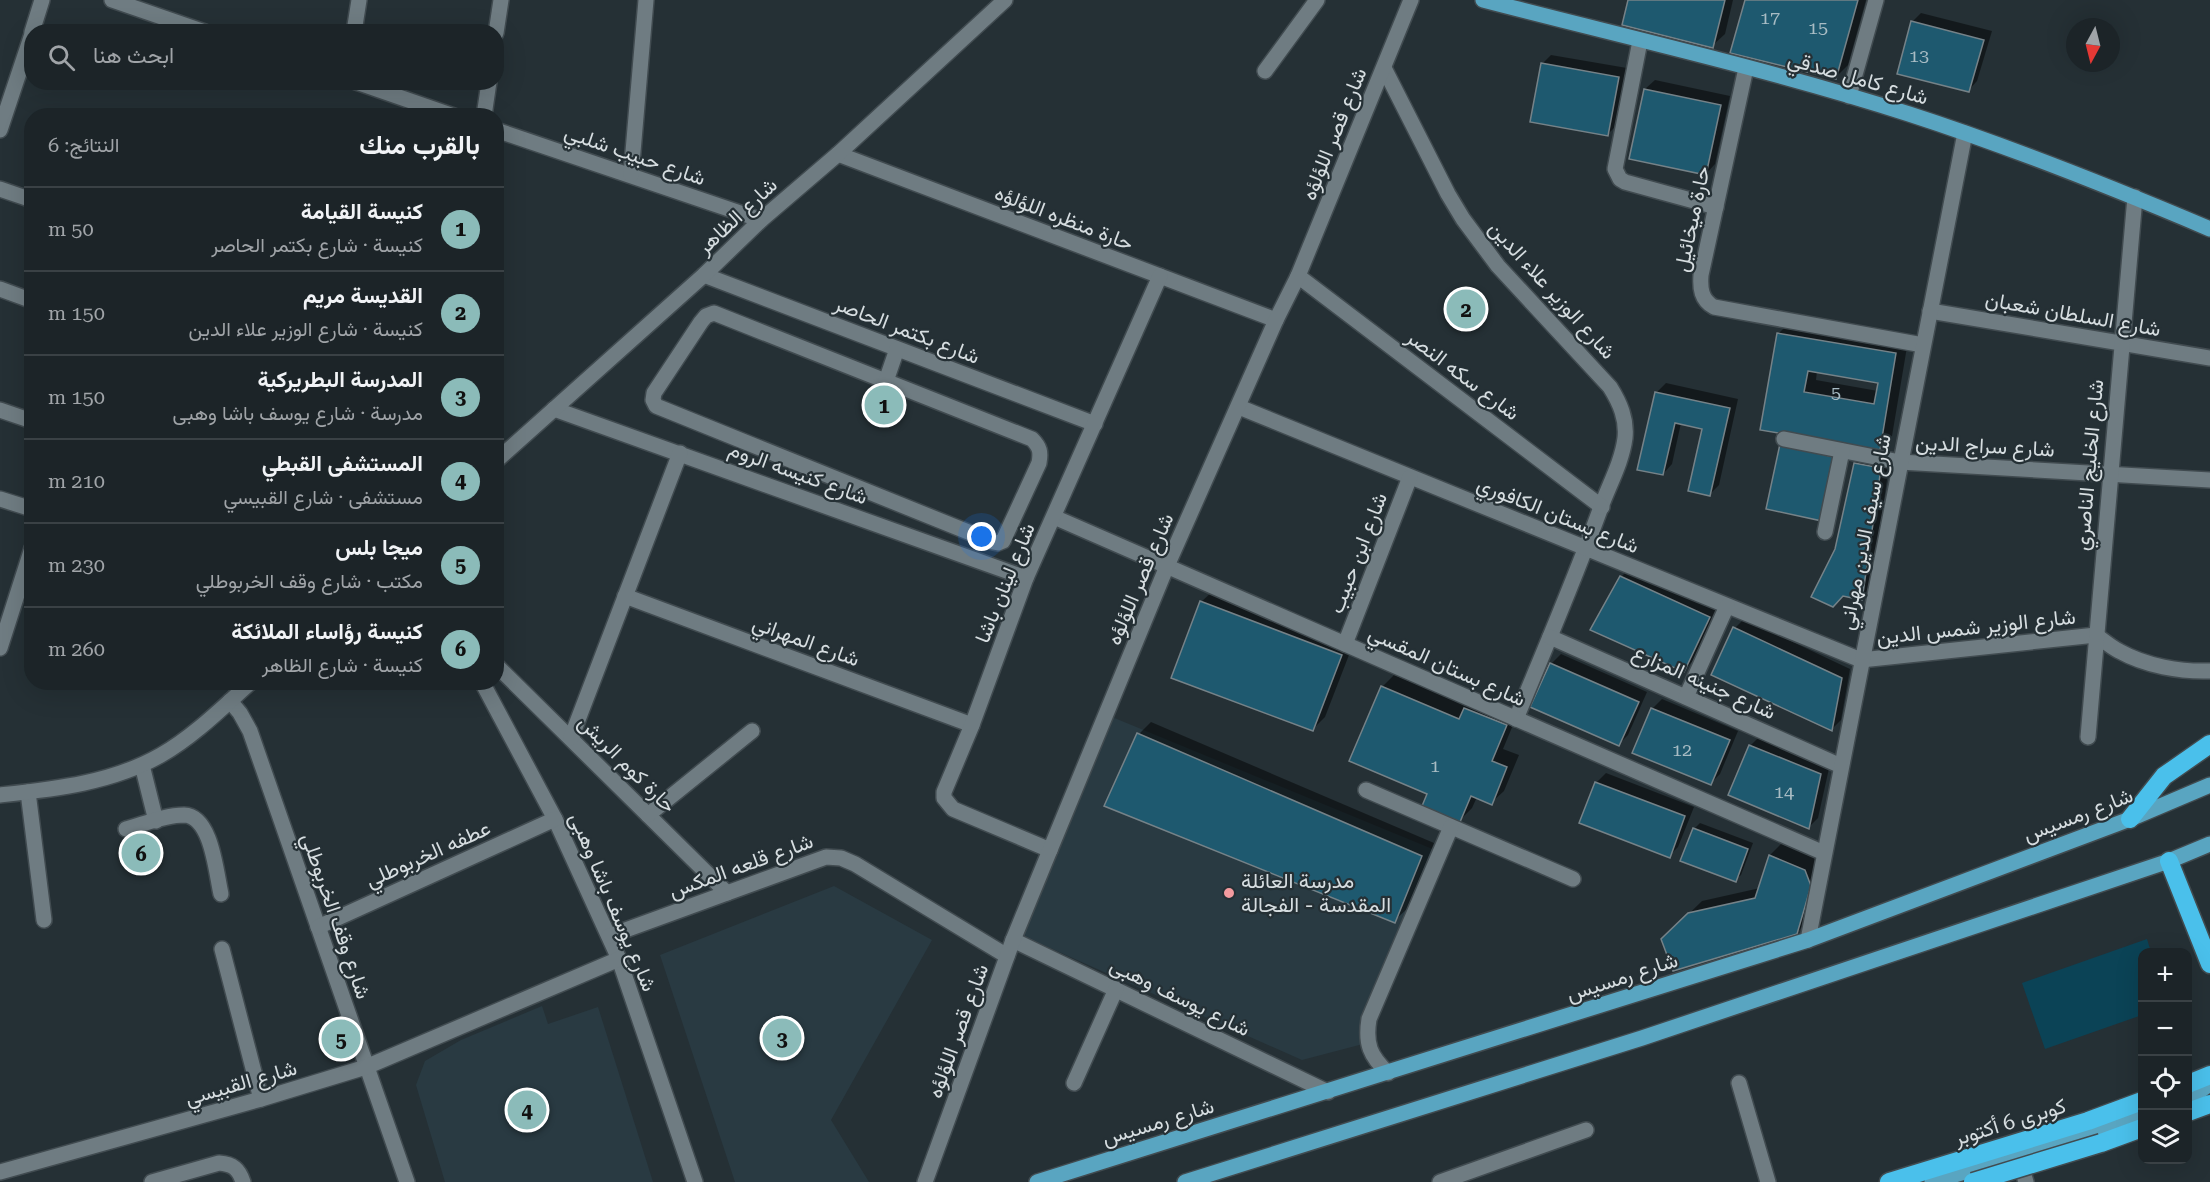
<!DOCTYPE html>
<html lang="ar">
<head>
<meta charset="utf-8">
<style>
  :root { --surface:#1c2428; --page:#252c30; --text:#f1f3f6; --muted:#a0a4a8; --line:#3a4145; --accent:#8bbbb9 }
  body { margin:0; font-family:"Roboto Serif",Vazirmatn,serif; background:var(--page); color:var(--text); direction:rtl }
  .controls { position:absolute; right:18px; bottom:18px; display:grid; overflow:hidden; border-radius:12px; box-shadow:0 6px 24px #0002 }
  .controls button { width:54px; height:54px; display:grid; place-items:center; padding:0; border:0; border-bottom:2px solid var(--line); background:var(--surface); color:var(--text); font:30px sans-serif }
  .compass { position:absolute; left:2066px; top:18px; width:54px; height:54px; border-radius:50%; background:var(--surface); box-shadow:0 6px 24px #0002; rotate:187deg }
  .you { position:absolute; left:982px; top:537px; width:21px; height:21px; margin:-15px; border:4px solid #fff; border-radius:50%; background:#1a73e8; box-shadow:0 0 0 9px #1a73e833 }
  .badge { display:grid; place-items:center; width:39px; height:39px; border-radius:50%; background:var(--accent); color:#111; font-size:20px; font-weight:700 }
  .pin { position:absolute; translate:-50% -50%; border:3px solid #fff; box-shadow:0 2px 6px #0006 }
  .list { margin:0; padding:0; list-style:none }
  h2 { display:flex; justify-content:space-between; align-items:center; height:78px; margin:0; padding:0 24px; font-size:26px }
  h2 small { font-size:20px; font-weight:400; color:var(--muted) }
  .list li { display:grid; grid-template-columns:39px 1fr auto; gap:18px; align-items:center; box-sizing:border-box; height:84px; padding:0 24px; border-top:2px solid var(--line) }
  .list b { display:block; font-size:22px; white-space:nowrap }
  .list p { margin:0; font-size:20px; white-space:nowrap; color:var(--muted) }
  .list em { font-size:20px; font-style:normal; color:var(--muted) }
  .icon { flex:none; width:33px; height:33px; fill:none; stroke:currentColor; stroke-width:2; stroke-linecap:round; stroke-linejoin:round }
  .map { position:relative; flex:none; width:2210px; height:1182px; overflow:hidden; direction:ltr }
  .search { position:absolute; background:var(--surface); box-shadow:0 6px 24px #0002; left:24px; top:24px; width:480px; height:66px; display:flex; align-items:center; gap:15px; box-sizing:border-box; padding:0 21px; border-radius:24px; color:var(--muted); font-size:22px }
  .panel { position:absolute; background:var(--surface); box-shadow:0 6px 24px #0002; left:24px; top:108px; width:480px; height:582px; border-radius:24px; direction:rtl }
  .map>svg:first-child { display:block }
</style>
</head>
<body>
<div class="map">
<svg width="2210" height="1182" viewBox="0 0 2210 1182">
  <rect width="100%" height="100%" fill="#253035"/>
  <g fill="#293a42">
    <polygon points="1112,717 1435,850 1363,1044 1302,1060 1023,936"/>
    <polygon points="834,886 932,940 831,1120 869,1182 735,1182 660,955"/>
    <polygon points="542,1006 548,1024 598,1007 653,1182 445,1182 416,1085 425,1061 461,1040"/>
  </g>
  <polygon fill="#0b4356" points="2147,939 2151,952 2142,952 2142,1015 2045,1049 2022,983"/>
  <g fill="#0007" fill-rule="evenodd">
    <polygon points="1630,0 1733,0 1725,34 1712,46"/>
    <polygon points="1746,0 1866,0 1848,65 1835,78"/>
    <polygon points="1921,13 1992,31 1977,81 1968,91 1912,22"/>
    <polygon points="1551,55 1627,68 1617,125 1608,134 1542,64"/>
    <polygon points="1655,80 1730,96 1715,164 1706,174 1645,89"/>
    <path d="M1791,321L1908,341L1892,436L1879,449L1794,434L1846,449L1831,510L1782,445L1778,334ZM1817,371L1879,382L1878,391L1816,380Z"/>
    <polygon points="1666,383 1738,399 1719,485 1710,494 1704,428 1681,423 1672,464 1663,474 1656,393"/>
    <polygon points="1864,455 1890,459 1871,590 1862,599 1855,464"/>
    <polygon points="1630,568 1718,608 1693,661 1684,670 1621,577"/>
    <polygon points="1214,590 1354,642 1325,717 1313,729 1201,602"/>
    <polygon points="1744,619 1850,669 1841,720 1832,729 1735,628"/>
    <polygon points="1561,654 1647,692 1628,735 1619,744 1532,706 1551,664"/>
    <polygon points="1394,675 1468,705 1518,713 1503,749 1519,755 1504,791 1491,803 1477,797 1472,808 1460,820 1429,793 1382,687"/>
    <polygon points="1662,699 1738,731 1720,774 1710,784 1634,752 1653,708"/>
    <polygon points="1151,722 1434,843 1407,909 1394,921 1139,734"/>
    <polygon points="1760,736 1830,764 1818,818 1809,827 1730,795 1751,745"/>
    <polygon points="1606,773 1694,807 1678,847 1669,856 1596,783"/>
    <polygon points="1700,823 1753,843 1741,875 1735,880 1694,829"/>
    <polygon points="1782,843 1817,858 1809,920 1796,933 1663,939 1702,901 1760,888 1770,855"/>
  </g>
  <g fill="#1e596f" stroke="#758288" stroke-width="1.5" fill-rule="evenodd">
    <polygon points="1628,0 1725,0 1713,48 1622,25"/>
    <polygon points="1745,0 1858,0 1836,79 1730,53"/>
    <polygon points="1911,21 1984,40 1969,92 1897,74"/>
    <polygon points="1541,63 1619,77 1608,136 1530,122"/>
    <polygon points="1644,89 1721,105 1706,175 1629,159"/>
    <path d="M1777,333L1896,353L1880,450L1760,430ZM1808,371L1878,383L1874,404L1804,392Z"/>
    <polygon points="1655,392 1730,408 1710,496 1688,491 1702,429 1675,423 1663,475 1637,470"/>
    <polygon points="1780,444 1838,458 1822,521 1766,509"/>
    <polygon points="1854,463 1881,468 1862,600 1843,596 1833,607 1811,597 1835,549"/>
    <polygon points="1620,576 1710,617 1684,672 1590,630"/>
    <polygon points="1200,601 1342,655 1313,731 1171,678"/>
    <polygon points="1733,627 1842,678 1832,731 1711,675"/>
    <polygon points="1550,663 1639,702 1619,746 1530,707"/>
    <polygon points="1381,686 1459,719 1464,708 1507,725 1492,761 1507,767 1492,805 1471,796 1460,822 1422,806 1427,794 1349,761"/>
    <polygon points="1651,708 1730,740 1711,785 1632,753"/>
    <polygon points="1137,733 1422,856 1395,923 1104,806"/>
    <polygon points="1749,745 1821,774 1809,829 1728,795"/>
    <polygon points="1595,782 1685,816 1670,858 1579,823"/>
    <polygon points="1693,828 1748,849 1736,882 1680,861"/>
    <polygon points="1769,855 1805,870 1811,886 1797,934 1673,971 1661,939 1688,913 1755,898"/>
  </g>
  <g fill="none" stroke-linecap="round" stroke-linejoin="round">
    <g stroke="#414b50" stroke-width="18">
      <g id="minor">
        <polyline points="112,0 205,32"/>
        <polyline points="32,32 42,0"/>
        <polyline points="354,32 359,0"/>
        <polyline points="496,33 501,0"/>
        <polyline points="1640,41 1615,169 1620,179 1625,182 1716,207"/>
        <path d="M1384,68L1448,194L1463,219L1498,266L1610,387C1620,403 1627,419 1625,438C1622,462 1609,485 1601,507C1575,579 1545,648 1516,719"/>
        <path d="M1746,68L1701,275C1700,288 1701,300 1714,307L1923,345"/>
        <polyline points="1265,71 1317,0"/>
        <polyline points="356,82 454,116"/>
        <polyline points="1849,96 1876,0"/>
        <polyline points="484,116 489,82"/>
        <polyline points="0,130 32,34"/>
        <polyline points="496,130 761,220"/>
        <polyline points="838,154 1276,320"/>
        <polyline points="631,175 646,0"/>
        <polyline points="0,189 32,200"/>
        <polyline points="704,275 1095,424"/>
        <polyline points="1298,276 1602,507"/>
        <polyline points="0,289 30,300"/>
        <polyline points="1930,311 2210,358"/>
        <path d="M714,313L1032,439C1040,447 1041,452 1039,463L1003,541L998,543L993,542L656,406L653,400L654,393L701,322L706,316Z"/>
        <polyline points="886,381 897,349"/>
        <path d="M1239,407L1861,660L2096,635C2104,641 2111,647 2119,651C2146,666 2180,672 2210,671"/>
        <polyline points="554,409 1026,578"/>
        <polyline points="0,410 32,421"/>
        <polyline points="1784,439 1900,462 2210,480"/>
        <polyline points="496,461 704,275 761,220 838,154 1005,0"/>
        <polyline points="0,499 32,509"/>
        <polyline points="1054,517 1824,853"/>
        <polyline points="1825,532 1842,451"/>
        <polyline points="625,596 972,725"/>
        <polyline points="1550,637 1841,766"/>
        <polyline points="1345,644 1410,477"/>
        <polyline points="0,648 32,548"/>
        <polyline points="496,665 727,893"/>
        <polyline points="482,682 555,819 619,959 695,1182"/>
        <polyline points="1686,697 1727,606"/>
        <polyline points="230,701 240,713 250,731 407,1182"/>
        <polyline points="2088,737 2135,197"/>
        <polyline points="571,738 680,453"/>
        <polyline points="142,765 156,821"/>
        <polyline points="1366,790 1573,879"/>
        <polyline points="28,792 44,920"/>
        <path d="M0,795C55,789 112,783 161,755C194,736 222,708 251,682"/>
        <polyline points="648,815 752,731"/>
        <path d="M126,829C144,824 165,815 184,815C212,816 216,873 221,894"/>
        <polyline points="1050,850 953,809 944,798 944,792 972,725 1026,578 1160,276"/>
        <polyline points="318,927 555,819"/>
        <polyline points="609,936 826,857 841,858 855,864 1007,956"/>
        <polyline points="1013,940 1328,1092"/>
        <polyline points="1808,940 1965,133"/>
        <polyline points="222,949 261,1099"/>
        <path d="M1388,1073C1370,1056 1365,1044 1369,1019L1451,827"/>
        <polyline points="1074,1083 1116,989"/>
        <polyline points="1739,1083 1768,1182"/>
        <polyline points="2018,1156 2026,1182"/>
        <polyline points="0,1172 261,1099 366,1067 619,959"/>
        <path d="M152,1182L219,1163C233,1164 239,1169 243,1182"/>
        <polyline points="925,1182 1013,940 1050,850 1167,566 1276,320 1298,276 1411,0"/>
        <polyline points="1440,1182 1586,1130"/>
      </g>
    </g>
    <g stroke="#414b50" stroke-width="18">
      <g id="major">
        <path d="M1483,0C1625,37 1769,69 1909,114C2011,147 2111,187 2210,229"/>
        <polyline points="2188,1097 2197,1093 2210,1084"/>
        <polyline points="1037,1182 1808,940 2130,819 2210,785"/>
        <polyline points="1185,1182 1642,1038 2169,861 2210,844"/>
        <polyline points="1932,1182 2043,1148 2142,1113"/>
      </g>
    </g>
    <g stroke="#414b50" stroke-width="21">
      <g id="highway">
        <polyline points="2130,819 2164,776 2210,744"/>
        <polyline points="2169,861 2210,964"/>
        <polyline points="2188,1084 2210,1075"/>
        <polyline points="2188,1112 2210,1104"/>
        <polyline points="2101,1143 2142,1128"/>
        <polyline points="1889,1182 2088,1121 2142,1101"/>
      </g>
    </g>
    <use href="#minor" stroke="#6f7c82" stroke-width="15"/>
    <use href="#major" stroke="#59a5c1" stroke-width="15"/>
    <use href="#highway" stroke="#4ac0eb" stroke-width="18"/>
    <g stroke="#414b50" stroke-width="21" stroke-linecap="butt">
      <polyline id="highway-bridge" points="1973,1182 2101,1143"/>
    </g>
    <use href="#highway-bridge" stroke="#4ac0eb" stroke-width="18"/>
  </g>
  <circle fill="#f49b9f" stroke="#253035" stroke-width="2" cx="1229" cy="893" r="6"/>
  <g text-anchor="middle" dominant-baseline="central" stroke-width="4.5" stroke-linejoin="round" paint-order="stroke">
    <g font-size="18" fill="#a8bcc4">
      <text x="1770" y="17">17</text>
      <text x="1818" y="27">15</text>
      <text x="1919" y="55">13</text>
      <text x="1836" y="392">5</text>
      <text x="1682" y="749">12</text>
      <text x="1435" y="765">1</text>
      <text x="1784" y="791">14</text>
    </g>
    <g font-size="21" fill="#d6dde0" stroke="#253035">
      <text transform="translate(1858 78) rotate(16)">شارع كامل صدقي</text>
      <text transform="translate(1334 134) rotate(-68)">شارع قصر اللؤلؤه</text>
      <text transform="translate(635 155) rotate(19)">شارع حبيب شلبي</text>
      <text transform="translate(737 216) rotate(-43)">شارع الظاهر</text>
      <text transform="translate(1064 218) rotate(21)">حارة منظره اللؤلؤه</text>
      <text transform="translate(1692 219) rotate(-78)">حارة ميخائيل</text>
      <text transform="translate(1552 290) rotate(48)">شارع الوزير علاء الدين</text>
      <text transform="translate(2073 314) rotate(10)">شارع السلطان شعبان</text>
      <text transform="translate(907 330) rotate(21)">شارع بكتمر الحاصر</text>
      <text transform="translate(1463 375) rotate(37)">شارع سكه النصر</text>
      <text transform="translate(1985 446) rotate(3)">شارع سراج الدين</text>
      <text transform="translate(2089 465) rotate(-85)">شارع الخليج الناصري</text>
      <text transform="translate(798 473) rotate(20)">شارع كنيسه الروم</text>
      <text transform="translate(1558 515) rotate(22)">شارع بستان الكافوري</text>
      <text transform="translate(1865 532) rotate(-79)">شارع سيف الدين مهراني</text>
      <text transform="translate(1358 553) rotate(-69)">شارع ابن حبيب</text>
      <text transform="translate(1140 579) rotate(-67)">شارع قصر اللؤلؤه</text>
      <text transform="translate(1005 583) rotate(-68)">شارع لينان باشا</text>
      <text transform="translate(1976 627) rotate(-6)">شارع الوزير شمس الدين</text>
      <text transform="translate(806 641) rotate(20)">شارع المهراني</text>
      <text transform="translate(1447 666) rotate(24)">شارع بستان المقسي</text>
      <text transform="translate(1704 682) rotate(24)">شارع جنينه المزارع</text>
      <text transform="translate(627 764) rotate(45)">حارة كوم الريش</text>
      <text transform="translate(2078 815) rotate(-21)">شارع رمسيس</text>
      <text transform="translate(428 854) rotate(-24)">عطفه الخربوطلي</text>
      <text transform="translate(741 866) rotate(-20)">شارع قلعه المكس</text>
      <text transform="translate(613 902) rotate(67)">شارع يوسف باشا وهبى</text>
      <text transform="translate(336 916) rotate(71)">شارع وقف الخربوطلي</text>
      <text transform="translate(1622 977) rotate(-18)">شارع رمسيس</text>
      <text transform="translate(1180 997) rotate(26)">شارع يوسف وهبى</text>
      <text transform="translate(958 1031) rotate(-70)">شارع قصر اللؤلؤه</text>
      <text transform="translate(241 1083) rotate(-16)">شارع القبيسي</text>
      <text transform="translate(1158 1122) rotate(-17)">شارع رمسيس</text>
      <text transform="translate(2010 1122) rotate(-17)">كوبرى 6 أكتوبر</text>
    </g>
    <g font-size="21" fill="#d6dde0" stroke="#253035" text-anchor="start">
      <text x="1241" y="881">مدرسة العائلة<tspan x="1241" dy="24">المقدسة - الفجالة</tspan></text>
    </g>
  </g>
</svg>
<div class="controls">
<button>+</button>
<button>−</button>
<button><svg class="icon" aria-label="locate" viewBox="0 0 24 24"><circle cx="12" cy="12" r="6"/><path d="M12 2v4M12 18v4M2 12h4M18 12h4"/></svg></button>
<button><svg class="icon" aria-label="layers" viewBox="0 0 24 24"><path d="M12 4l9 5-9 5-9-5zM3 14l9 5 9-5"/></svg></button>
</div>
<svg class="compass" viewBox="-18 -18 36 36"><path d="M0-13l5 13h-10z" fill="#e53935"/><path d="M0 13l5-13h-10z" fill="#a0a4a8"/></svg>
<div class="you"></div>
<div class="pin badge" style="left:884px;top:405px">1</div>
<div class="pin badge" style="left:1466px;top:309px">2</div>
<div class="pin badge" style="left:782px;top:1038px">3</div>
<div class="pin badge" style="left:527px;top:1110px">4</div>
<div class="pin badge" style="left:341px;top:1039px">5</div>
<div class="pin badge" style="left:141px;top:853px">6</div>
<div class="search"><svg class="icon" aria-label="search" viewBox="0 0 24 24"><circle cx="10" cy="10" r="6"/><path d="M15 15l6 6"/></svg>ابحث هنا</div>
<section class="panel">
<h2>بالقرب منك<small>النتائج: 6</small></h2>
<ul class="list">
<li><span class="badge">1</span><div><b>كنيسة القيامة</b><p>كنيسة · شارع بكتمر الحاصر</p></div><em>50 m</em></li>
<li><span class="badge">2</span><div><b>القديسة مريم</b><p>كنيسة · شارع الوزير علاء الدين</p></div><em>150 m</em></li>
<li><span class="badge">3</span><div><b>المدرسة البطريركية</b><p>مدرسة · شارع يوسف باشا وهبى</p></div><em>150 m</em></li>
<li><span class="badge">4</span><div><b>المستشفى القبطي</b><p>مستشفى · شارع القبيسي</p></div><em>210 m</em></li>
<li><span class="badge">5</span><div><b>ميجا بلس</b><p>مكتب · شارع وقف الخربوطلي</p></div><em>230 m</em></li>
<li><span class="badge">6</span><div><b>كنيسة رؤاساء الملائكة</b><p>كنيسة · شارع الظاهر</p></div><em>260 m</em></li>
</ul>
</section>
</div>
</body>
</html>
